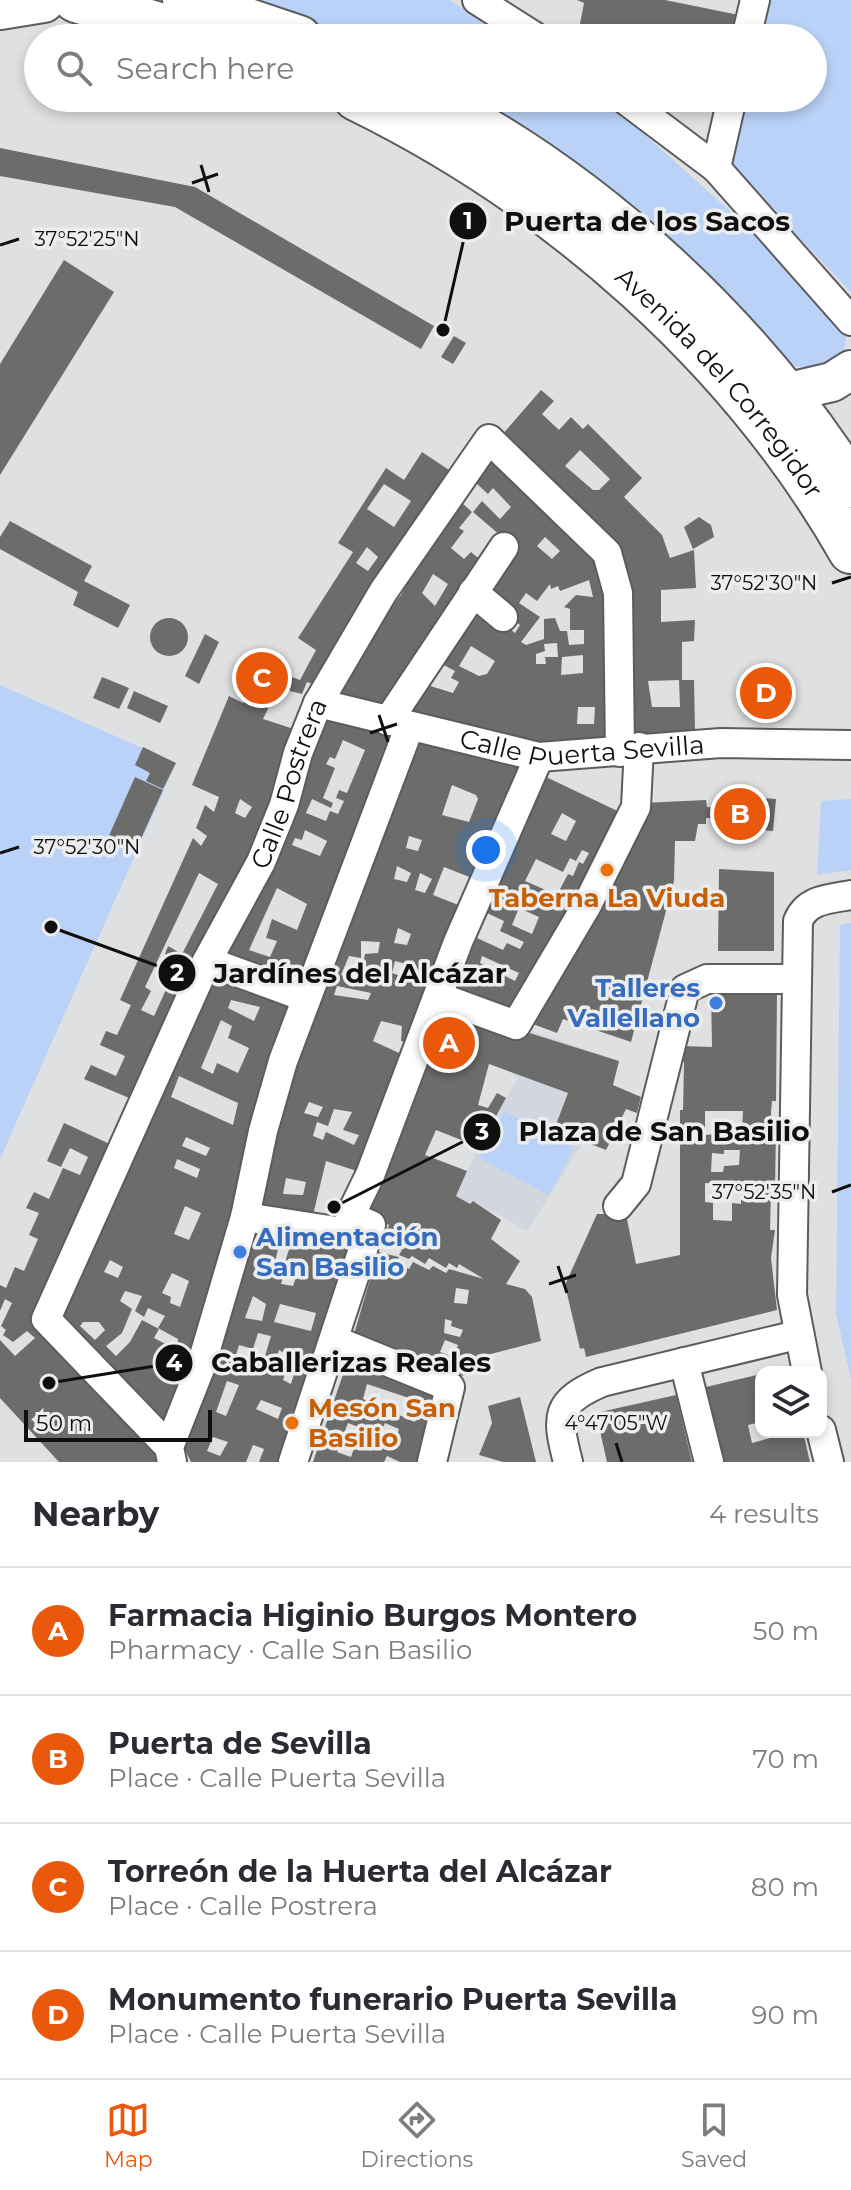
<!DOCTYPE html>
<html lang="en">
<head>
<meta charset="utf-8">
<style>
  :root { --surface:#fff; --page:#f2f2f3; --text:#2b2b33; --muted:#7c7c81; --line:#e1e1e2; --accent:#ea580c }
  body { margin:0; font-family:Montserrat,sans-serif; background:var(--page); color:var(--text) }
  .controls { position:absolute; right:24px; bottom:24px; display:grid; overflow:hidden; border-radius:16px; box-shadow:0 4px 12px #0003 }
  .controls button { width:72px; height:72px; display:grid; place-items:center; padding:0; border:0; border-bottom:2px solid var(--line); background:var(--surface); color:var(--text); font:40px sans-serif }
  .scale { position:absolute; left:24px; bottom:20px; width:188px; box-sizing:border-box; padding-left:8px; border:4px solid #0f0f0f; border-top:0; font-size:22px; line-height:28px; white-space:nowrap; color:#0f0f0f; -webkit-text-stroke:6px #ecedee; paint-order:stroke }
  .you { position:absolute; left:486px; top:850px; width:28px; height:28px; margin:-20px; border:6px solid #fff; border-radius:50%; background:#1a73e8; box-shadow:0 0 0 12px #1a73e833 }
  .badge { display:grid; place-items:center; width:52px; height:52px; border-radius:50%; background:var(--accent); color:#fff; font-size:26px; font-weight:700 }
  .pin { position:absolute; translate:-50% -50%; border:4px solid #fff; box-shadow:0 2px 8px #0006 }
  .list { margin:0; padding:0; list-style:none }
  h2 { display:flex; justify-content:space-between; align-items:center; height:104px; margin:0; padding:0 32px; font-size:34px }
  h2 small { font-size:26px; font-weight:400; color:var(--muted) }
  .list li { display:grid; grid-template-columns:52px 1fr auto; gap:24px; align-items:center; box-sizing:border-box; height:128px; padding:0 32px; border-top:2px solid var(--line) }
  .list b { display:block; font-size:30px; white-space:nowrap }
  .list p { margin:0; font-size:26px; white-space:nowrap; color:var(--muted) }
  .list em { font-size:26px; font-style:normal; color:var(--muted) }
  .icon { flex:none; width:44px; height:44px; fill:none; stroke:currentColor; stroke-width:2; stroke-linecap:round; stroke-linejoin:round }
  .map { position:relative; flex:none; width:851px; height:1462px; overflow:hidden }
  .search { position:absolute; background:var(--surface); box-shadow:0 4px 12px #0003; left:24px; right:24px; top:24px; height:88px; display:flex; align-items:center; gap:20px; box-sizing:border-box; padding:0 28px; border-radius:44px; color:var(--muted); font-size:30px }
  .sheet { height:616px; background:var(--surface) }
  nav { display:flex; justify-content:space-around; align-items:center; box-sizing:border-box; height:112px; border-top:2px solid var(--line); background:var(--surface); font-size:22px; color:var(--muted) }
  nav a { display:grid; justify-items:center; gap:4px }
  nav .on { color:var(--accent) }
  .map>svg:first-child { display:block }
</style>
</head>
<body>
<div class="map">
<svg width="851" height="1462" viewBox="0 0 851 1462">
  <rect width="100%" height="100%" fill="#dfe0e1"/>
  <polygon fill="#d2d7df" points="526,1029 619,1061 611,1085 626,1106 585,1140 527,1231 473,1201 470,1204 455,1196 487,1129 518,1078 513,1074"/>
  <g fill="#bad2f7">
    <polygon points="247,0 449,0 512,38 344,38"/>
    <polygon points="766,0 851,0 851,292 730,165 745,98 813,98 813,38 758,38"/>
    <path d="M462,98H598L633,124L752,231L816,297L846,337C846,372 802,372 780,361Z"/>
    <polygon points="0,685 176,763 0,1159"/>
    <polygon points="851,799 851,870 817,875 821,801"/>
    <polygon points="851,923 851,1379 836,1314 840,925"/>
    <polygon points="504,1111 574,1148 549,1195 479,1158"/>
  </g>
  <g fill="#6c6c6a" fill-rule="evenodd">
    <polygon points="665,0 744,16 739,38 624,38 579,29 584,3 577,0"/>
    <polygon points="0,148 195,187 434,326 421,349 175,207 0,176"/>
    <polygon points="64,260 114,292 0,475 0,364"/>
    <polygon points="454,336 466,343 453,364 441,357"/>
    <path d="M541,390L554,401L542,414L559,430L571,417L583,429L588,424L642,478L624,497L662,535L670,558L694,550L696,588L661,590V622L695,620L694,641L682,642V680H694L695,731L630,734L629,613L542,474L501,436ZM580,450L610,479L599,490H593L565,466ZM679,680L680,707H652L648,681Z"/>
    <path d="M422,452L458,476L318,686L307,682L302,694L278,688L263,719L300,731L276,809L134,1100L84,1079L91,1065L116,1076L125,1056L100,1045L106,1031L117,1035L131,1005L120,1000L193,838L201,846L207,836L196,828L205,805L214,812L219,797L192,785L229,696L243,703L250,690L239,686L244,671L265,656L280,663L284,674L300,680L316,650L298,638L353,552L338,543L386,468L404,480ZM384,484L411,501L394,527L367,509ZM367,547L378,557L368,571L356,563ZM240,799L252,807L245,818L235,813ZM199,873L218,884L182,954L168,946L165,954L179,961L154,1016L141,1010L151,991L145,987Z"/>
    <path d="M495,454L603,555L616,748L562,747L404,715L424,684L453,693L459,682L451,678L455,671L438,662L477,601L515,633L520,625L479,592L501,536L473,512L482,501L500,519L511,507L493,488L488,494L476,483ZM545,537L560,551L552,559L537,546ZM589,580L593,597L576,595L564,607L570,609V630H584V644L569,645L567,631H560L555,618L544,619V639L526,645L521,642L540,617L519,603L526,593L537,601L550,584L551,589L558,586L560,591ZM557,643L558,657H545L546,664H536V654L545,651L544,644ZM471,646L495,661L487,674L479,676L459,666ZM583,655V673L561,675L562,657ZM578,707H595L594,724H577Z"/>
    <path d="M462,503L472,512L459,528L464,531L451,548L464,559L471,552L483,562L386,711L332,696L363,641L401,595L422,556ZM433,574L448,584L435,606L422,593Z"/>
    <polygon points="699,517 711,525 714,537 693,549 684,527"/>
    <polygon points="10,521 92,566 84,581 130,605 118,628 73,605 78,592 0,549 0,537"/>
    <circle cx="169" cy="637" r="19"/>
    <polygon points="205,634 219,642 199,684 185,676"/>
    <polygon points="102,677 129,688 119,709 93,698"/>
    <rect x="757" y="686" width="18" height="15"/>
    <polygon points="134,691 168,706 160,723 127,708"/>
    <path d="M321,718L397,737L299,984L223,958ZM343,740L365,750L347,793L339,790L336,798L344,801L338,814L330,811L326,821L306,813L312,799L331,808L333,803L323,798L335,768L326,764L330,757L335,759ZM305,830L327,841L320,856L292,845L295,838L302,840ZM277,888L307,904L297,930L272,919L266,938L277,941L270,957L249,950Z"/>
    <path d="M416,739L526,765L477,880L444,867L433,895L466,908L363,1173L326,1161L312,1219L257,1211L279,1109ZM452,785L476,795L478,799L469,822L442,815ZM409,836L422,840L418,851L406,848ZM397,866L411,873L407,882L394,879ZM420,873L432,879L425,893L415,890ZM398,928L411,934L407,945L394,943ZM361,941L380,942L378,953L365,954L360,980H354L341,975L349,956L361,958ZM395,961L410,965L406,978L392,973ZM337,986L371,993L368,1000L334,995ZM381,1021L402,1026L401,1041L408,1043L405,1050L401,1048L399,1053L373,1041ZM309,1102L323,1107L318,1117L304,1113ZM334,1109L352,1112L343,1130L359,1135L354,1145L326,1132L323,1140L313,1136L317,1122L328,1126ZM286,1178L306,1182L303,1195L283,1194Z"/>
    <polygon points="143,747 176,763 163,789 146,781 150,773 135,765"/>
    <path d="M544,776L628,816L511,1016L453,994L477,938L503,950L507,943L520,949L524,942L500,931L504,921L487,913ZM562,813L576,821L566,841L551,834ZM582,850L589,853L583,864L579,862L573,876L568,874L557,895L525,881L536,859L563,872L570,858L576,861ZM519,908L539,917L532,934L512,925ZM482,956L519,973L515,981L480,963Z"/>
    <polygon points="135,777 163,790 135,852 107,840"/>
    <polygon points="745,797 776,799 773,831 743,829 744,820 706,818 706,824 698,824 695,841 675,841 674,881 631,1042 563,1019 557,1033 530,1023 642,803 706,800 707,807 744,810"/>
    <polygon points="719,869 774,872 774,951 718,951"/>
    <path d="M215,972L297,1007L219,1275L164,1430L58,1323ZM231,1000L260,1007L254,1021L228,1008ZM221,1020L232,1026L228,1038L249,1048L238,1073L217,1063L213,1074L201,1068ZM179,1076L238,1103L233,1125L171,1097ZM186,1137L210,1148L206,1156L182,1146ZM177,1159L200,1169L197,1178L174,1168ZM185,1206L201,1213L189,1240L174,1234ZM110,1260L123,1267L118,1278L104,1272ZM172,1273L189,1281L180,1307L170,1303L171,1297L162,1293ZM125,1291L142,1296L135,1311L144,1317L148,1308L165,1316L158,1328L178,1339L177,1350L154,1338L159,1329L142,1320L130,1342L116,1356L106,1346L122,1333L132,1309L120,1301ZM83,1322H99L105,1330L95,1340L80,1326Z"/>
    <path d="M711,991H777L776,1101H772L771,1112V1129H776L775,1188H771L770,1230H775L771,1258L777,1310L586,1357L584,1348L580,1349L565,1285L597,1214H626L636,1264L680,1255V1110H683L684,1062H681V1046L712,1047ZM705,1111H743L742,1131L705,1135ZM724,1150H740L739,1165L724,1166L723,1172H711L712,1153L724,1154ZM705,1183L741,1184V1204L732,1203V1221L713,1220V1203L705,1202Z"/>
    <path d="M450,1008L619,1061L613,1085L641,1097L637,1113L626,1109L606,1150L554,1130L568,1093L489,1064L478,1105L488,1108L497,1093L506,1098L479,1147L436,1130L425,1155L467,1171L456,1196L470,1204L473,1201L501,1220L491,1239L520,1261L506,1284L525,1289L532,1297L541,1341L487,1355L491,1361L490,1371L447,1378L352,1341L378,1252L399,1257L396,1264L409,1269L413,1262L429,1270L433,1266L446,1273L449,1269L484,1279L459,1264L457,1268L449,1263L446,1268L429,1258L425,1264L412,1256L409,1259L399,1255L402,1250L382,1242L389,1225L365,1212L390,1165ZM456,1288L469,1290L467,1304L454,1303ZM445,1319L452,1321L451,1326L463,1330L460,1337L444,1333ZM445,1340L458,1345L454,1357L440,1352Z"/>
    <polygon points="64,1123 112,1145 36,1319 162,1447 159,1462 59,1462 0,1398 0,1340 15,1356 35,1338 27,1331 13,1342 3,1335 6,1330 1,1326 12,1303 5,1299 0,1311 0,1285 6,1288 15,1267 24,1271 38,1239 29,1235 39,1213 26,1208 34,1192 49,1199 63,1168 80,1175 88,1157 70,1148 61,1167 47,1161"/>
    <path d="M250,1226L353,1238L286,1462H259L264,1449L253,1445L246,1462H191L182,1444ZM273,1244L290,1246L283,1269L259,1264L265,1258L260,1254L269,1256L268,1261L275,1262L278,1249L272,1248ZM285,1271L297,1274L293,1286L281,1284ZM253,1296L266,1304L262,1321L245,1318ZM280,1304L316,1313L311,1331L274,1322ZM258,1333L271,1336L265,1356L252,1352L246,1370L233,1365L239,1345L253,1349ZM279,1350L298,1361L291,1384L283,1380L286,1370L275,1364ZM227,1381L239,1385L226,1416L216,1412ZM261,1400L282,1408L278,1419L256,1409ZM213,1437L228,1442L220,1456L207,1451Z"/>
    <path d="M351,1351L445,1392L426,1462H400L387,1456L384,1462H313ZM367,1384L421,1402L415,1422L363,1399ZM348,1423L361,1428L351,1457L337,1452ZM385,1423L399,1429L395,1442L379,1435Z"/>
    <polygon points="761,1374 761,1422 748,1425 752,1443 770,1438 769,1432 803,1432 810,1462 723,1462 706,1387"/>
    <polygon points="676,1395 692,1462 607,1462 597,1418 601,1417 600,1412"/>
    <polygon points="520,1397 536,1462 503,1462 479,1455 492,1423 488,1406"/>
  </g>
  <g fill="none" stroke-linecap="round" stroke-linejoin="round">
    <g stroke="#5c5c5e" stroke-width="32">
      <g id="street">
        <polyline points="477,0 537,38"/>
        <polyline points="746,38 755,0"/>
        <polyline points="623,98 716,168 851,321"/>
        <polyline points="716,168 732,98"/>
        <polyline points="473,592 503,617"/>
        <path id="s1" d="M318,703L539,757L721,743L851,745"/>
        <polyline points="388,721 504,547"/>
        <polyline points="207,961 305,997"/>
        <polyline points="439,997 516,1025 587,905 636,807 639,747"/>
        <polyline points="618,1206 636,1184 685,989 707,979 796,979"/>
        <polyline points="245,1217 368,1236"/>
        <polyline points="334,1340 450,1387 432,1462"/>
        <polyline points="684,1362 709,1462"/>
        <path d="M807,1372L792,1295L798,921C807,899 829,899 851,895"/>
        <polyline points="821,1430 829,1462"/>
        <path id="s2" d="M169,1447L46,1319L207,961L261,862L284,805L298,753L318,703L383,592L489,439L607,553L618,593L620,752"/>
        <polyline points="172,1462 169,1447 201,1366 245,1217 263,1131 283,1061 409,728"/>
        <polyline points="293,1462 371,1225 350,1216 370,1175 458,942 539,757"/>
        <path d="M568,1462C556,1416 555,1402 602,1382L797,1335"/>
      </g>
    </g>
    <g stroke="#5c5c5e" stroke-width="42">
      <polyline id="secondary" points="785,393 832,382 851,370"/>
    </g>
    <g stroke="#5c5c5e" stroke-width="48">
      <g id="primary">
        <polyline points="76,0 202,38"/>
        <polyline points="185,0 299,38"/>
        <polyline points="0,7 43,0"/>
        <path id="s3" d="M356,98C558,197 739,355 851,551"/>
        <path d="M428,98C596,184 749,326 851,485"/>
      </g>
    </g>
    <use href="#street" stroke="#fff" stroke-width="28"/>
    <use href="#secondary" stroke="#fff" stroke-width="38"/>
    <use href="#primary" stroke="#fff" stroke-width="44"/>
  </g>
  <path fill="none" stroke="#0f0f0f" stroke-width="3" d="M201,165L209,192M192,183L218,174M0,245L19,239M832,583L851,577M379,715L388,742M370,733L397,724M0,853L19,847M832,1192L851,1185M558,1266L567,1293M549,1284L576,1275M616,1443L622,1462"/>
  <g fill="#e8710a" stroke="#ecedee" stroke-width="3">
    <circle cx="607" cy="870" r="8"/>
    <circle cx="292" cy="1423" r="8"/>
  </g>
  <g fill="#3f7fe0" stroke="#ecedee" stroke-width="3">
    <circle cx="716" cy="1003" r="8"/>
    <circle cx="240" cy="1252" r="8"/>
  </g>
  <g text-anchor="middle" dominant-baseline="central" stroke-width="7" stroke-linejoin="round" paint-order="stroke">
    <g font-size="26" fill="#0f0f0f" stroke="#ecedee">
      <text stroke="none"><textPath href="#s3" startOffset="466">Avenida del Corregidor</textPath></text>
      <text stroke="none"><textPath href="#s1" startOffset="270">Calle Puerta Sevilla</textPath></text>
      <text stroke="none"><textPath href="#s2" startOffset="766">Calle Postrera</textPath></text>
    </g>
    <g font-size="26" font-weight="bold" fill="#c56008" stroke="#ecedee">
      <text x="607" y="898">Taberna La Viuda</text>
      <text x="308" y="1408" text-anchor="start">Mesón San<tspan x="308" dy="30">Basilio</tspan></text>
    </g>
    <g font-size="26" font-weight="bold" fill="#366cbe" stroke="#ecedee" text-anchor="end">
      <text x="700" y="988">Talleres<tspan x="700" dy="30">Vallellano</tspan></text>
      <text x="256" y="1237" text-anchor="start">Alimentación<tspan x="256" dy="30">San Basilio</tspan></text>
    </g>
  </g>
  <g font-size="20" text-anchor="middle" fill="#0f0f0f" stroke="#ecedee" stroke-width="7" stroke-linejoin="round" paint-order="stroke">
    <text x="87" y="246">37°52'25"N</text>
    <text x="764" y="590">37°52'30"N</text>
    <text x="87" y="854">37°52'30"N</text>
    <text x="764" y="1199">37°52'35"N</text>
    <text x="616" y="1430">4°47'05"W</text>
  </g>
  <path fill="none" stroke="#0f0f0f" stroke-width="3" d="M443 330L468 221M51 927L177 973M334 1207L482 1132M49 1383L174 1363"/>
  <g fill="#0f0f0f" stroke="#ecedee" stroke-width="3">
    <circle cx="443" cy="330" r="8"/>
    <circle cx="51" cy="927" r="8"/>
    <circle cx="334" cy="1207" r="8"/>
    <circle cx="49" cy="1383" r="8"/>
    <circle cx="468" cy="221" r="20"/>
    <circle cx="177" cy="973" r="20"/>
    <circle cx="482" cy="1132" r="20"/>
    <circle cx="174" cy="1363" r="20"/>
  </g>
  <g font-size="24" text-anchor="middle" font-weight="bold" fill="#fff">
    <text x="468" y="229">1</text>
    <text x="177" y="981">2</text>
    <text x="482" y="1140">3</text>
    <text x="174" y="1371">4</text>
  </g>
  <g font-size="28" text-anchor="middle" font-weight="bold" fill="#0f0f0f" stroke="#ecedee" stroke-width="7" stroke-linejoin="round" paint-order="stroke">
    <text x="647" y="231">Puerta de los Sacos</text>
    <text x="360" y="983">Jardínes del Alcázar</text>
    <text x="664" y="1141">Plaza de San Basilio</text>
    <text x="351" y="1372">Caballerizas Reales</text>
  </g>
</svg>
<div class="controls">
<button><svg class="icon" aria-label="layers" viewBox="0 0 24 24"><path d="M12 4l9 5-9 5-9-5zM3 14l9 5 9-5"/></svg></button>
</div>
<div class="scale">50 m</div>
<div class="you"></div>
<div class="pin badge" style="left:449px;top:1043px">A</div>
<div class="pin badge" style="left:740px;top:814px">B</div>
<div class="pin badge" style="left:262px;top:678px">C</div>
<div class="pin badge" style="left:766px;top:693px">D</div>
<div class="search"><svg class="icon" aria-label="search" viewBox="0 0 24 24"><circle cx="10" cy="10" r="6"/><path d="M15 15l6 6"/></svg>Search here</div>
</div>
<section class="sheet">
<h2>Nearby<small>4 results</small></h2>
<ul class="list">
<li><span class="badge">A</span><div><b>Farmacia Higinio Burgos Montero</b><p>Pharmacy · Calle San Basilio</p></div><em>50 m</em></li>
<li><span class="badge">B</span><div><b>Puerta de Sevilla</b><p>Place · Calle Puerta Sevilla</p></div><em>70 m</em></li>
<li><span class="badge">C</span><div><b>Torreón de la Huerta del Alcázar</b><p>Place · Calle Postrera</p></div><em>80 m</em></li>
<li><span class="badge">D</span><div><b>Monumento funerario Puerta Sevilla</b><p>Place · Calle Puerta Sevilla</p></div><em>90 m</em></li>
</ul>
</section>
<nav>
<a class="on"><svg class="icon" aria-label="map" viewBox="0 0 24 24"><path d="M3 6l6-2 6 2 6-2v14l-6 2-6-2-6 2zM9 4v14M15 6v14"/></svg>Map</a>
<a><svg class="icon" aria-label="directions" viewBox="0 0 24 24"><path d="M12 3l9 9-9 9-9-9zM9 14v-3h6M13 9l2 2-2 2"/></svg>Directions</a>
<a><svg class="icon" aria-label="saved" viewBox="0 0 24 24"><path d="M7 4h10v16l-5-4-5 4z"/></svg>Saved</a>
</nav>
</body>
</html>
